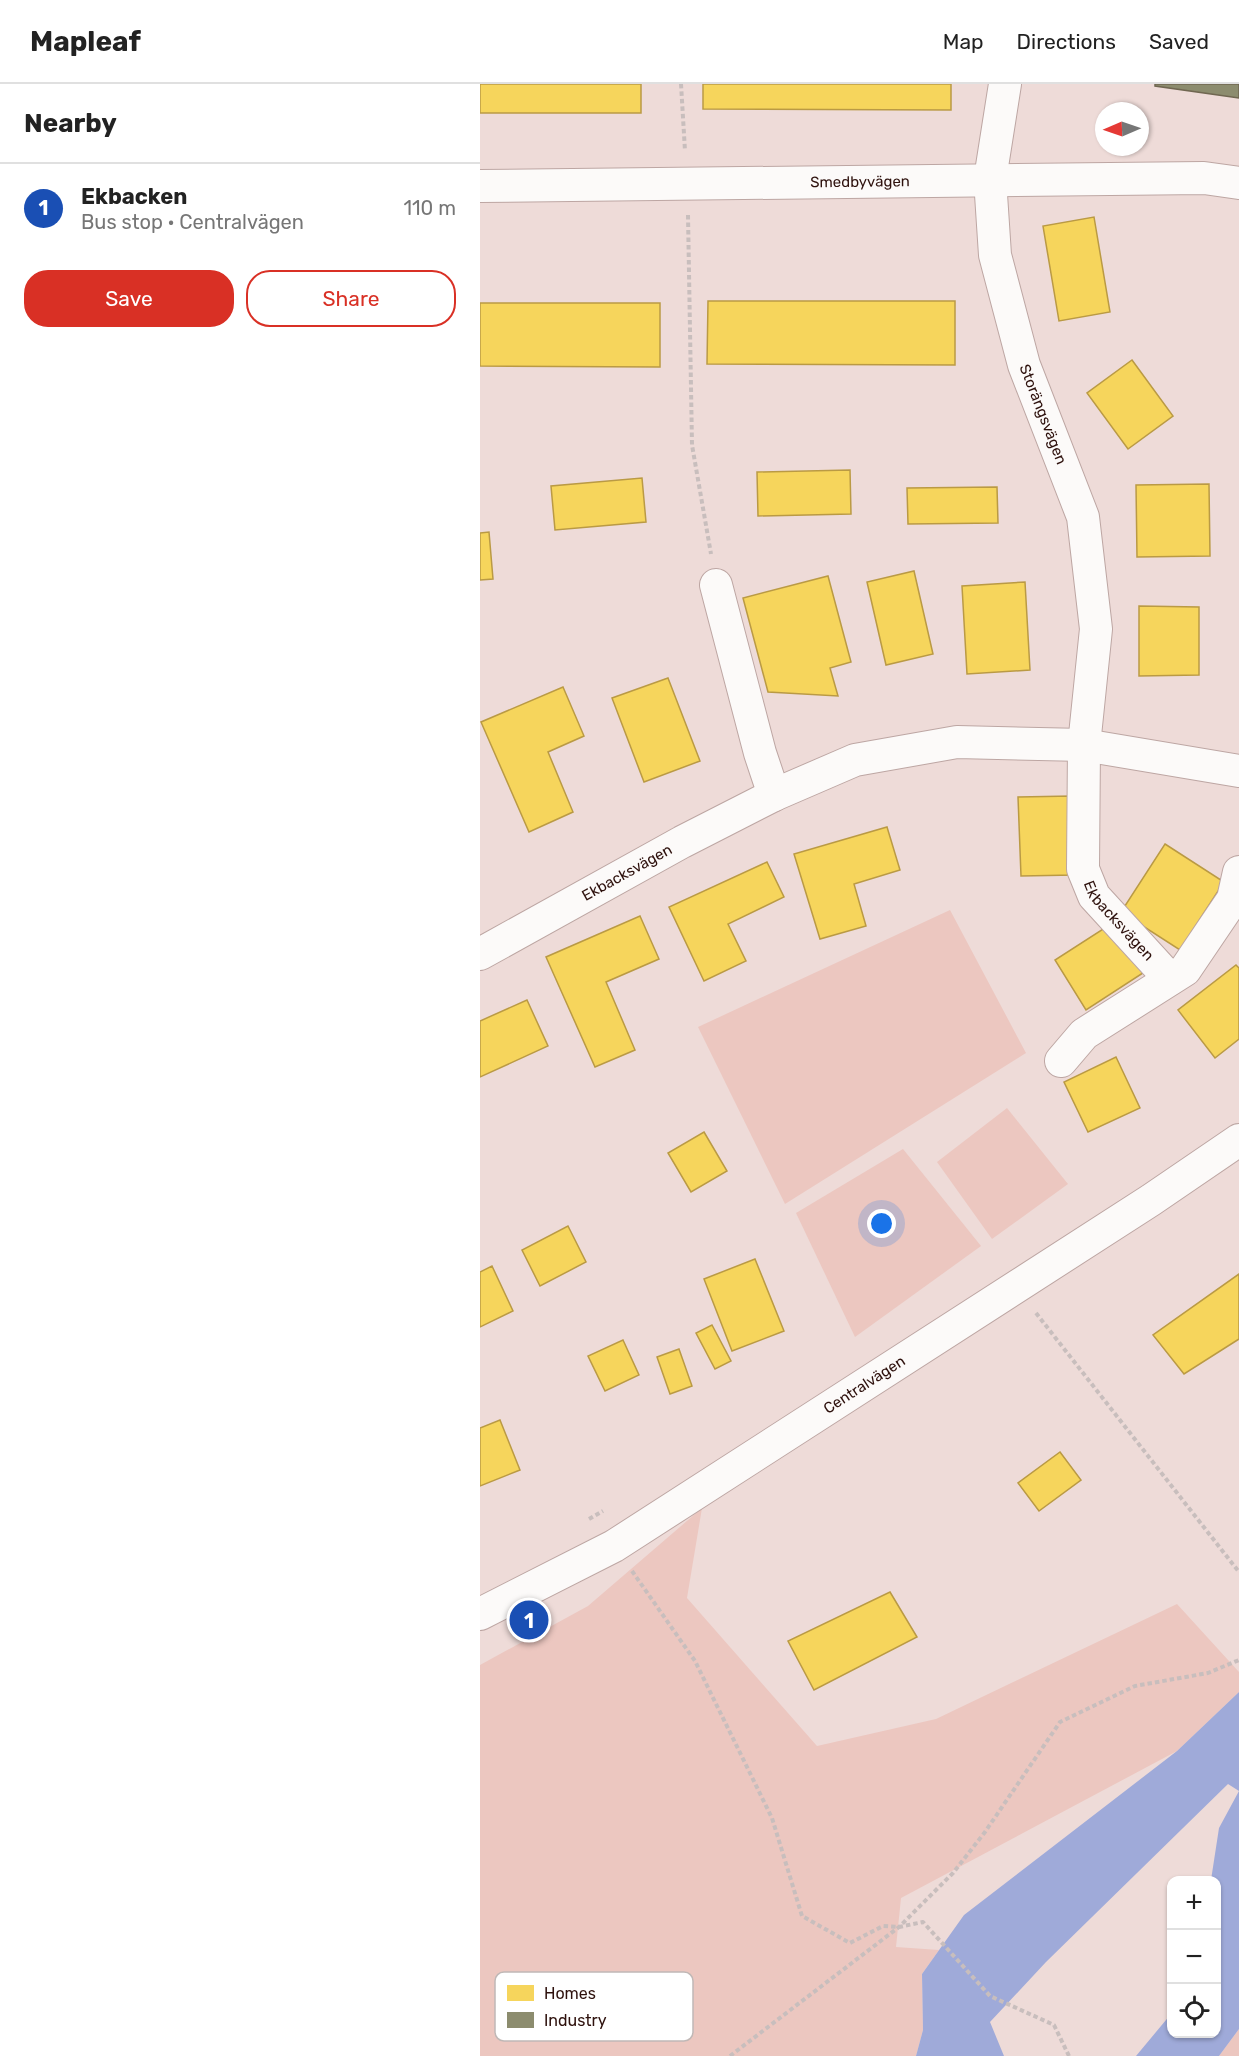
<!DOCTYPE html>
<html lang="en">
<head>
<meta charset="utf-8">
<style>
  :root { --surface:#fff; --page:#f6f6f6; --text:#222; --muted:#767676; --line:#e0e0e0; --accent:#d93025 }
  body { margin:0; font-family:Rubik,sans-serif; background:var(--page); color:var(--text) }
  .controls { position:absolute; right:18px; bottom:18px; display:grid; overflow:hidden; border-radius:12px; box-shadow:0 2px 4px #0004 }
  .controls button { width:54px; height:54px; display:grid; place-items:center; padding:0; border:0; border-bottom:2px solid var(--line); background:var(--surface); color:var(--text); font:30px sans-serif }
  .compass { position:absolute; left:615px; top:18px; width:54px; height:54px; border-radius:50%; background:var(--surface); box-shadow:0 2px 4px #0004; rotate:268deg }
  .you { position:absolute; left:402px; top:1140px; width:21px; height:21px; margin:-15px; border:4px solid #fff; border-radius:50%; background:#1a73e8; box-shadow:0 0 0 9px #1a73e833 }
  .badge { display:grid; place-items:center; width:39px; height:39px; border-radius:50%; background:var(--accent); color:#fff; font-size:20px; font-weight:700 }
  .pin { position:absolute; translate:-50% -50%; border:3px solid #fff; box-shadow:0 2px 6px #0006 }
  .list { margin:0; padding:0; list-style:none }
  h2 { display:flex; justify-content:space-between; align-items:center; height:78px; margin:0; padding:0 24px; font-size:26px }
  h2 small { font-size:20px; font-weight:400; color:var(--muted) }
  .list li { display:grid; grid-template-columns:39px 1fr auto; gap:18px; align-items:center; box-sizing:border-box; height:90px; padding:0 24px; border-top:2px solid var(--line) }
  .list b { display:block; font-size:22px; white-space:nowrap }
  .list p { margin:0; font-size:20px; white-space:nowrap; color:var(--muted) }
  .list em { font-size:20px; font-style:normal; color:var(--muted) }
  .actions { display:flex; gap:12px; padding:18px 24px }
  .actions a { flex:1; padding:14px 0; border:2px solid var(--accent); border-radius:24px; text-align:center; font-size:21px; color:var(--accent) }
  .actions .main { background:var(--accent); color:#fff }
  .icon { flex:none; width:33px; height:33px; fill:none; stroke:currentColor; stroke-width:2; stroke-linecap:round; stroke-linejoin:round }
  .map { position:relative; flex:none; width:759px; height:1972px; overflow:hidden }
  header { display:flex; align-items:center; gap:36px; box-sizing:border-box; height:84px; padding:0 30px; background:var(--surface); border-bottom:2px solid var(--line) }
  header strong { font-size:28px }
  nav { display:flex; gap:33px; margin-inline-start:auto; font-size:21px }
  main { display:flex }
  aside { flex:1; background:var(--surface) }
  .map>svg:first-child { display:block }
</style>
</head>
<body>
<header>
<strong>Mapleaf</strong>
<nav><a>Map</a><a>Directions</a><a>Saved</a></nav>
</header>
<main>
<aside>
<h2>Nearby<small></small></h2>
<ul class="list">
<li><span class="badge" style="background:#1a4fb4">1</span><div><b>Ekbacken</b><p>Bus stop · Centralvägen</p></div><em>110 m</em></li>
</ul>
<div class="actions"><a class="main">Save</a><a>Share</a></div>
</aside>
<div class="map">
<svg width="759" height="1972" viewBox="0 0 759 1972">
  <rect width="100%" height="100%" fill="#eedbd8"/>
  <g fill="#ecc7c0">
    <polygon points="470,826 546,969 305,1120 218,943"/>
    <polygon points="527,1024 588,1100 512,1155 457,1078"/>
    <polygon points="423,1065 501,1162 375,1253 316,1129"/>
    <polygon points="222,1424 207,1514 337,1662 456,1635 697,1520 759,1588 759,1608 697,1667 421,1814 416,1863 459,1866 442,1890 443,1946 436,1972 0,1972 0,1581 108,1522"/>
    <polygon points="759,1945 759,1972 739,1972"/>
  </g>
  <polygon fill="#9faad9" points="759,1608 759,1945 739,1972 656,1972 691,1930 692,1950 736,1950 736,1796 731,1796 739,1744 759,1707 748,1700 566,1878 510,1938 524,1972 436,1972 443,1946 442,1890 484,1831 697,1667"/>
  <g fill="#f6d55c" stroke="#ba9a44" stroke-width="1.5">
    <rect x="0" y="0" width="161" height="29"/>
    <polygon points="223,0 471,0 471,26 223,25"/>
    <polygon points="614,133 630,228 579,237 563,142"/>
    <polygon points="228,217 475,217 475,281 227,280"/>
    <polygon points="0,219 180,219 180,283 0,282"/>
    <polygon points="652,276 693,332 648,365 607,309"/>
    <polygon points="370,386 371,430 278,432 277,388"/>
    <polygon points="162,394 166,438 75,446 71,402"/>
    <polygon points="729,400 730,472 657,473 656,401"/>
    <polygon points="517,403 518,439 428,440 427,404"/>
    <polygon points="9,448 13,495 0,496 0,449"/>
    <polygon points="434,487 453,570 406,581 387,498"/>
    <polygon points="348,492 371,578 350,584 358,612 288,608 263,514"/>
    <polygon points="545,498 550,586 487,590 482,502"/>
    <polygon points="659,522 719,523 719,591 659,592"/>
    <polygon points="188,594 220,677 164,698 132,614"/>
    <polygon points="83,603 104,652 68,668 93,728 49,748 1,638"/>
    <polygon points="592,712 594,791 541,792 538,713"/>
    <polygon points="407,743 420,786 374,800 386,842 340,855 314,770"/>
    <polygon points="685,760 744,798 700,866 641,828"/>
    <polygon points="287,778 304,813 248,840 266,877 224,897 189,823"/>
    <polygon points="160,832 179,875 126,898 155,966 115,983 66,873"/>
    <polygon points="634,838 666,887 606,926 575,876"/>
    <polygon points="756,881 759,884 759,955 735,974 698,926"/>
    <polygon points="47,916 68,962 0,993 0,937"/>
    <polygon points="636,973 660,1024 608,1048 584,998"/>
    <polygon points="224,1048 247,1087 211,1108 188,1069"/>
    <polygon points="88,1142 106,1178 60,1202 42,1166"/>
    <polygon points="275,1175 304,1247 252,1267 224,1195"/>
    <polygon points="12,1182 33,1227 0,1243 0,1188"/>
    <polygon points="759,1190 759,1255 704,1290 673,1251"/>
    <polygon points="232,1241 251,1277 235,1285 216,1249"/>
    <polygon points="143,1256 159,1291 125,1307 108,1272"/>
    <polygon points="199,1265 212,1302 190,1310 177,1273"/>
    <polygon points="20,1336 40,1386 0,1402 0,1344"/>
    <polygon points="580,1368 601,1396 559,1427 538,1399"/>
    <polygon points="410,1508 437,1553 334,1606 308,1557"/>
  </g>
  <polygon fill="#8c8c6e" stroke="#706751" stroke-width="1.5" points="675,0 759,0 759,14 675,2"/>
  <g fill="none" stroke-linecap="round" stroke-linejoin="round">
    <g stroke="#bda6a3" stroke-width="34">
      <g id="minor">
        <path id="s1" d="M525,0L510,95L515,171L544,281L603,433L616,545L604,661L603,785L614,812L690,895"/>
        <path id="s2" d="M0,102L724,94L759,99"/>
        <polyline points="236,501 280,669 294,711"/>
        <path id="s3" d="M0,870L202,758L294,711L375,676L477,658L604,661L759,687"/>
        <polyline points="581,977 604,950 705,886 753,815 759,788"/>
        <path id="s4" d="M0,1530L134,1462L671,1116L759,1056"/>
      </g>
    </g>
    <g stroke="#c8bebd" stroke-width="4" stroke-dasharray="4.5 3" stroke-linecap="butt">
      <polyline points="201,0 205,67"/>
      <polyline points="208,131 212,361 231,470"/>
      <polyline points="556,1229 759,1488"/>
      <polyline points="109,1435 123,1427"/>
      <polyline points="152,1487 215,1577 292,1734 322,1832 370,1859 403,1842 419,1843 443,1838 510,1912 574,1941 589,1972"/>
      <polyline points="250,1972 419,1843 473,1789 505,1748 580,1638 655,1602 728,1589 759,1576"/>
    </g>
    <use href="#minor" stroke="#fcfaf9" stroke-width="32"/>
  </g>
  <g text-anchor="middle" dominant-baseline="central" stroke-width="6" stroke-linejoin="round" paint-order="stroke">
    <g font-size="15" fill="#2e110d" stroke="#fff">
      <text stroke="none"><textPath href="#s2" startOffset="380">Smedbyvägen</textPath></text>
      <text stroke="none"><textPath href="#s1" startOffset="339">Storängsvägen</textPath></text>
      <text stroke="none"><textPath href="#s3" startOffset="168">Ekbacksvägen</textPath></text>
      <text stroke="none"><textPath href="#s1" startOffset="866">Ekbacksvägen</textPath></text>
      <text stroke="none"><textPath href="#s4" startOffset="448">Centralvägen</textPath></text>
    </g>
  </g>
  <rect x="15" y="1888" width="198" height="69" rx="9" fill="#fff" stroke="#c0b8b6" stroke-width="1.5"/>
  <rect x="27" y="1901" width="27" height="16" fill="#f6d55c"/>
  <rect x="27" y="1928" width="27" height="16" fill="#8c8c6e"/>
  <g font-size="16" fill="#2e110d">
    <text x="64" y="1915">Homes</text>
    <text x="64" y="1942">Industry</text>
  </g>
</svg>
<div class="controls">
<button>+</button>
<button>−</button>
<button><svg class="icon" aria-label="locate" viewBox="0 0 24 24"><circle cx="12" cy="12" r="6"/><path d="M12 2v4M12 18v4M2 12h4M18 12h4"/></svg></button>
</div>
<svg class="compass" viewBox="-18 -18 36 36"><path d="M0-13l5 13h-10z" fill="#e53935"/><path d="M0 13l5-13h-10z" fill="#767676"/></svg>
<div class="you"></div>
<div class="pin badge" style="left:49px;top:1536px;background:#1a4fb4">1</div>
</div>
</main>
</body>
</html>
